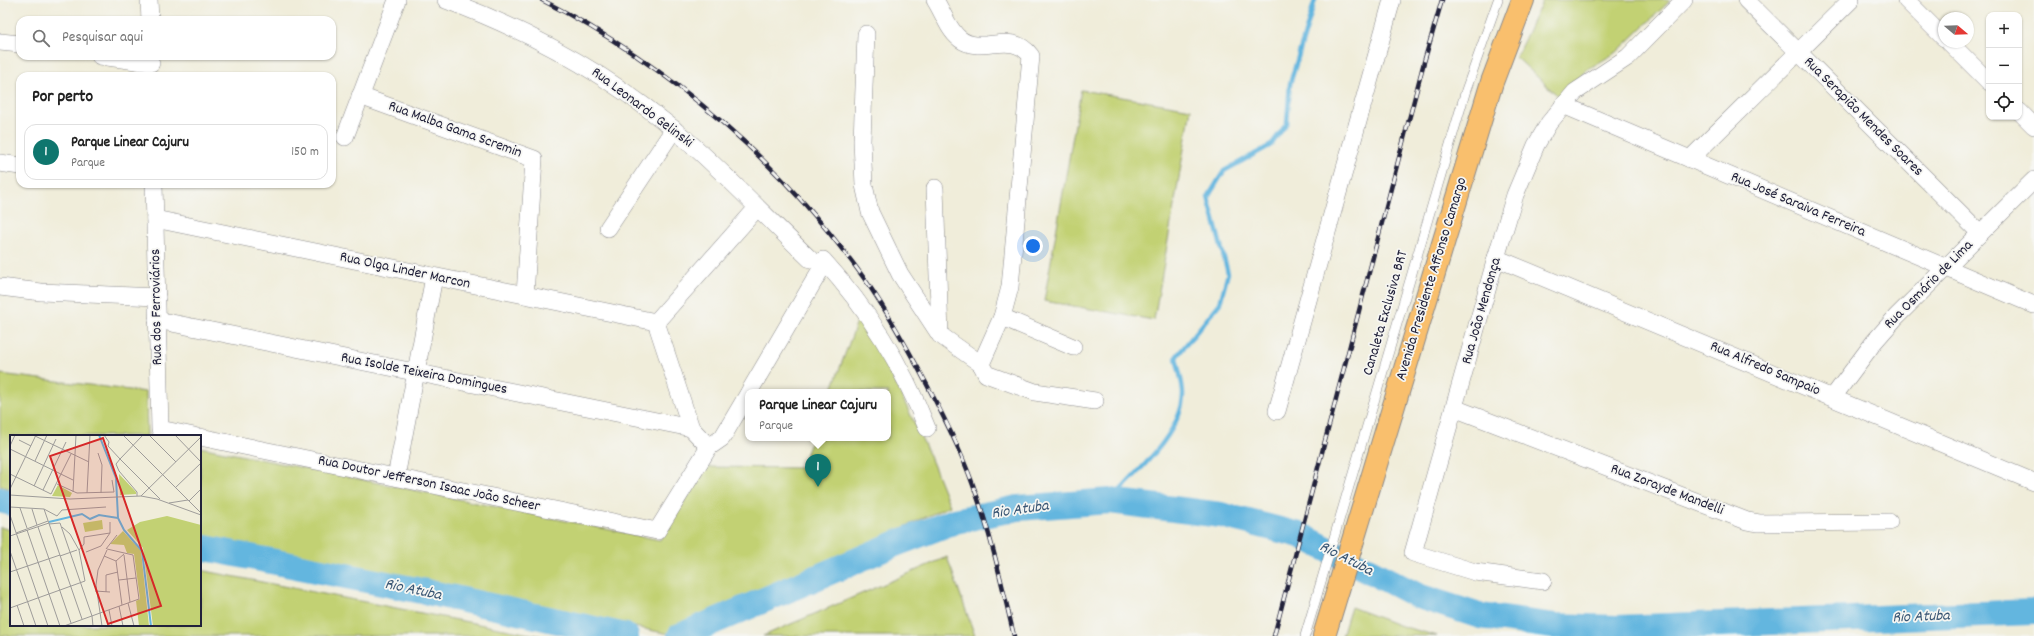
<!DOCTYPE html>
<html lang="pt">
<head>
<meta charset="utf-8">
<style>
  :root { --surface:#fff; --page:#f6f6f6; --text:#222; --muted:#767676; --line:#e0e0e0; --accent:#0f766e }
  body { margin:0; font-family:Dekko,sans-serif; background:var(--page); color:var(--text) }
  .controls { position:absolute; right:12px; top:12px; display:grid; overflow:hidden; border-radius:8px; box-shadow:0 1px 3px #0004 }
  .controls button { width:36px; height:36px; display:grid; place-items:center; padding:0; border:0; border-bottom:1px solid var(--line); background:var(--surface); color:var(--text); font:20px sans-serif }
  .compass { position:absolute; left:1938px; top:12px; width:36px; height:36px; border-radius:50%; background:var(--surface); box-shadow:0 1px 3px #0004; rotate:109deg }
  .you { position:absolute; left:1033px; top:246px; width:14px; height:14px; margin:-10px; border:3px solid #fff; border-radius:50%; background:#1a73e8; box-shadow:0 0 0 6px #1a73e833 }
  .badge { display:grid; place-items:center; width:26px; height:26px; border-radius:50%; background:var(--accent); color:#fff; font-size:13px; font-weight:700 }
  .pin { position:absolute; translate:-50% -33px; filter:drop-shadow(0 1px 2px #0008) }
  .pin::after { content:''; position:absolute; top:21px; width:14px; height:12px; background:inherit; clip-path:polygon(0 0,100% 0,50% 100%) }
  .popup { position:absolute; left:745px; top:389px; width:146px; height:52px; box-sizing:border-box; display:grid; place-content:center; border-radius:8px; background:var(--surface); filter:drop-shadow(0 1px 3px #0005); font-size:13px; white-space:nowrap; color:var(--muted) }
  .popup b { font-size:15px; color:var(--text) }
  .popup::after { content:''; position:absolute; left:50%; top:100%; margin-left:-8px; border:8px solid transparent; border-top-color:var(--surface) }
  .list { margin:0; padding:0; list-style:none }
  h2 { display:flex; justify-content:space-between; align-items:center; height:52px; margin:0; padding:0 16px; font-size:17px }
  h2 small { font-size:13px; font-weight:400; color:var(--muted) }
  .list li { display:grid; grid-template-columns:26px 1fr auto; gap:12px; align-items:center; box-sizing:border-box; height:56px; margin:0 8px 8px; padding:0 8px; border:1px solid var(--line); border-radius:12px }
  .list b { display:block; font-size:15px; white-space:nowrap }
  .list p { margin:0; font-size:13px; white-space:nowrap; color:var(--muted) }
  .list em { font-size:13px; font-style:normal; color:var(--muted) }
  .icon { flex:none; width:22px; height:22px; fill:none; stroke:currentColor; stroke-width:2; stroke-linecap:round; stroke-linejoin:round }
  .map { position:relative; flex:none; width:2034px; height:636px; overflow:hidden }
  .search { position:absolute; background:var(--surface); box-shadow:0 1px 3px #0004; left:16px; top:16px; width:320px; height:44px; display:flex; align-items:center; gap:10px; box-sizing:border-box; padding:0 14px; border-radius:12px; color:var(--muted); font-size:15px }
  .panel { position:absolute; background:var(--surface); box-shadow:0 1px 3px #0004; left:16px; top:72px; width:320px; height:116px; border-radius:12px }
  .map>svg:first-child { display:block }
</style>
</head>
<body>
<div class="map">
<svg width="2034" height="636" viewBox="0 0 2034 636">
  <rect width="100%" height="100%" fill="#f6f6f2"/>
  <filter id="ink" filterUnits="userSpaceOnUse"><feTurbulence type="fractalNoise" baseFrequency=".025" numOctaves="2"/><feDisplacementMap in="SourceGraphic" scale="8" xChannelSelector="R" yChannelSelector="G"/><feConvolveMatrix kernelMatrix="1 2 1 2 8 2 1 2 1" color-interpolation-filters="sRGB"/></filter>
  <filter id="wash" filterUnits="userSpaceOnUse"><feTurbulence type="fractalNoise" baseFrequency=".012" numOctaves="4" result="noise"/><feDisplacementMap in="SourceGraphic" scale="16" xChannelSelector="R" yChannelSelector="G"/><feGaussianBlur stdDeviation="0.9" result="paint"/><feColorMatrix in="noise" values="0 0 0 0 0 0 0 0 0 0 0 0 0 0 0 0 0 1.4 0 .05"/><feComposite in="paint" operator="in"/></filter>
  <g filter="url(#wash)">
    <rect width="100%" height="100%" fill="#f0edda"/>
    <g fill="#c2d173" stroke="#727a57">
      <polygon points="1543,0 1671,0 1617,52 1588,69 1558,96 1516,57"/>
      <polygon points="1081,90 1191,109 1154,320 1044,301"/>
      <polygon points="858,319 888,367 929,454 950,506 669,634 200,539 200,447 660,540 706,467 801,468 813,438 888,438 888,392 831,392"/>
      <polygon points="0,374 146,392 147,436 11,436 11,489 0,486"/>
      <polygon points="0,527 11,530 11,625 200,625 200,570 540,636 0,636"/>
      <polygon points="947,557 975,636 763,636"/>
      <polygon points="1351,607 1398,625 1437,636 1342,636"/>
    </g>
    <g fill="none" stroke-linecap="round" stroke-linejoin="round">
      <path stroke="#64b6df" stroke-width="4.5" d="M1110,501C1135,474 1183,432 1183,394C1183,382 1178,369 1176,357L1220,303L1228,273L1208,197L1224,171L1271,145L1287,123L1290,84L1315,0"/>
      <g stroke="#64b6df" stroke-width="26">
        <polyline points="0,500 11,503"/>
        <polyline points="200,547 427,592 626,636"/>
        <polyline points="680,636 895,544 955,521 1018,508 1110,501 1221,515 1300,535 1418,596 1480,616 1554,626 1617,628 2034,612"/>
      </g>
    </g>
  </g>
  <g filter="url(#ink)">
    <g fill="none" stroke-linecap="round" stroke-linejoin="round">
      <g stroke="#89888a" stroke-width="10">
        <polyline id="lane" points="1305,636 1466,90 1498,0"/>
      </g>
      <g stroke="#89888a" stroke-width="18">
        <g id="street">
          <polyline points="149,0 150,20"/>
          <path d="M446,0C535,33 618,80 690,143C732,180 770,221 810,259"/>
          <path d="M935,0C943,12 948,30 960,39C982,56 1011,29 1031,56L1010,287L1002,317L981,364L986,374L1035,392L1095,401"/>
          <polyline points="1746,0 1980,233"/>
          <polyline points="1906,0 1944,38"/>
          <polyline points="866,34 862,141 864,185 870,212 900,274 940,335 981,364"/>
          <polyline points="0,42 20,44"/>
          <polyline points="1949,42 1989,82"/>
          <polyline points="100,56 151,63"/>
          <polyline points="360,96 534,159 525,295"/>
          <polyline points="1563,105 2034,305"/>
          <polyline points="2019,111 2034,126"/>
          <polyline points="345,137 397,0"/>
          <polyline points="1690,159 1851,0"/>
          <polyline points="0,163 20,166"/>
          <polyline points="154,184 160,429 194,436"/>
          <polyline points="935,188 940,335"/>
          <polyline points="155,219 656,322"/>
          <polyline points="608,228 674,129"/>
          <polyline points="1496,258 2034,482"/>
          <path d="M823,260C868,309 903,367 927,428"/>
          <polyline points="0,287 41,292 157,297"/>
          <polyline points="1002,317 1073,347"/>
          <polyline points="157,320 691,428"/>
          <polyline points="749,392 821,269"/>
          <polyline points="1833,397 1874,342 1896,317 2034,180"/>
          <polyline points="1454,408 1747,521 1759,523 1889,522"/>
          <polyline points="1277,411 1392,0"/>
          <polyline points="200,437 657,531 709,447 722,438 748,394"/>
          <polyline points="709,447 691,428 656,322 757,208"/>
          <polyline points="396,477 434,277"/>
          <polyline points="1543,581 1475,572 1413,553 1496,258 1515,195 1536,145 1549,123 1575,92 1628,57 1684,0"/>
        </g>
      </g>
      <g stroke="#89888a" stroke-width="24">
        <polyline id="primary" points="1324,636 1492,82 1523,0"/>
      </g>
      <use href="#lane" stroke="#fff" stroke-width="9"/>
      <use href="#street" stroke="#fff" stroke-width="17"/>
      <use href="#primary" stroke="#f9bf6d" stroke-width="22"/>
      <g stroke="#22223b" stroke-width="4.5">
        <g id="rail">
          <path d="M542,0C670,65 783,164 866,281C885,308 901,337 917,366C937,403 959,445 973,485C991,534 1002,585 1014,636"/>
          <polyline points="1274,636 1424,62 1442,0"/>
        </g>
      </g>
      <use href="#rail" stroke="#f6f6f2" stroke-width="3" stroke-dasharray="9" stroke-linecap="butt"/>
    </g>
  </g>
  <g text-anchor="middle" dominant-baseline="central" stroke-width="3.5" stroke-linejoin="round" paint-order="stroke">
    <g font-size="15" fill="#22223b" stroke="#f6f6f2">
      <text transform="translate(642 108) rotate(37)">Rua Leonardo Gelinski</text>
      <text transform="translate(1863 117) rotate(45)">Rua Serapião Mendes Soares</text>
      <text transform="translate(455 130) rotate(20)">Rua Malba Gama Scremin</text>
      <text transform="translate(1798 205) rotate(23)">Rua José Saraiva Ferreira</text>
      <text transform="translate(405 271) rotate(12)">Rua Olga Linder Marcon</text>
      <text transform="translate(1432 279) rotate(-73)">Avenida Presidente Affonso Camargo</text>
      <text transform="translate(1929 285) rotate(-45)">Rua Osmário de Lima</text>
      <text transform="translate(157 307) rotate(-91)">Rua dos Ferroviários</text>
      <text transform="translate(1482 311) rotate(-74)">Rua João Mendonça</text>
      <text transform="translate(1386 313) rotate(-74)">Canaleta Exclusiva BRT</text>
      <text transform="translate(1765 369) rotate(23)">Rua Alfredo Sampaio</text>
      <text transform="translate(424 374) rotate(11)">Rua Isolde Teixeira Domingues</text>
      <text transform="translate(429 484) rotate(12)">Rua Doutor Jefferson Isaac João Scheer</text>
      <text transform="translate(1667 490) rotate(21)">Rua Zorayde Mandelli</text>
    </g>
    <g font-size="16" font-style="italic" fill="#395674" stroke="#f6f6f2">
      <text transform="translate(1020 510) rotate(-8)">Rio Atuba</text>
      <text transform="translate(1346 559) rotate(27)">Rio Atuba</text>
      <text transform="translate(413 590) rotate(12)">Rio Atuba</text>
      <text transform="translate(1921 617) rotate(-2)">Rio Atuba</text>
    </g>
  </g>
  <g transform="translate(10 435)">
    <rect width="191" height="191" fill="#f0edda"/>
    <path d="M109,39L126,57V59L110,60ZM48,50L62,58L60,62L42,61ZM157,81L191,90V191H143L133,113L117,95L130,87ZM92,85L93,94L75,97L73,88ZM113,96L131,116L139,191H129L126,166L130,164L124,119L117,118L114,110L100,109Z" fill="#c2d173"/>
    <path fill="none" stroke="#64b6df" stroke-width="2" d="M89,0L106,43L108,83L114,95L132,116L141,191M39,87L72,79L80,84L89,80L108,83"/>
    <path fill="none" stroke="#9e9c9a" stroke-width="1" d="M23,0L79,27M94,0L99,7L98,11L110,24L106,29L109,36L127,57V61M113,0L178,65M133,0L110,24L150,64M139,0L166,27M165,0L191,27M9,5L21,11M0,11L5,0M0,14L63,45M88,18L92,30L91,58M25,26L37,0M0,39L41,59L61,19M47,49L67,58L104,57L102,45M24,51L46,4M165,53L191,28M0,54L26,0M33,55L56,7M63,57L66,0M77,58L80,0M0,60L60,64L131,61L147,64L191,80M131,61L191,2M179,66L191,54M159,68L178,65L191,78M0,72L34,74L47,81L52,75L96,72M10,73L17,93M22,74L27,90M34,74L72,184M0,80L38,191M39,89L50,88L82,181L83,191M28,92L61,188M17,95L50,191M6,98L38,86M0,101L39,88M96,114L107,100M69,115L74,109V102L100,98V87M0,116L26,191M76,117L91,111L100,98M114,120L120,167M50,121L67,115M94,121L106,126L114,119M106,126L112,170M0,137L50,120M109,145L126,143M85,156L100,157M96,157V140L108,137M118,168L124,191M7,170L14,191M109,171L113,191M0,173L75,146L69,115L60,99L52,92M99,175L102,191M54,191L129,164L123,120L97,114M92,191L86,150L88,135L97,115"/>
    <path fill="#d62828" fill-opacity="0.15" stroke="#d62828" stroke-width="2" d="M93,3L151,171L98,189L40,21Z"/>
    <rect width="191" height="191" fill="none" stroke="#22223b" stroke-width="2"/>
  </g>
</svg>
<div class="controls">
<button>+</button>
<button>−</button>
<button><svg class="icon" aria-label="locate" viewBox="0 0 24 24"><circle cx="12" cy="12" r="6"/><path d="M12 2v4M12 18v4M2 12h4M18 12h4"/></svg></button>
</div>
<svg class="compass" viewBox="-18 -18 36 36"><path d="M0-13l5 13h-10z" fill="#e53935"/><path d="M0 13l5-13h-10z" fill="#767676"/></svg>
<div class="you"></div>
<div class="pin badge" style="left:818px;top:487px">1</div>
<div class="popup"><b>Parque Linear Cajuru</b>Parque</div>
<div class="search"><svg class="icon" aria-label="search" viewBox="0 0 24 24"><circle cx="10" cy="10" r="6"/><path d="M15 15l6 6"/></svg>Pesquisar aqui</div>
<section class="panel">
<h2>Por perto<small></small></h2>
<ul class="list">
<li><span class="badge">1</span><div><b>Parque Linear Cajuru</b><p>Parque</p></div><em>150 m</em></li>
</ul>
</section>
</div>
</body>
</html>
